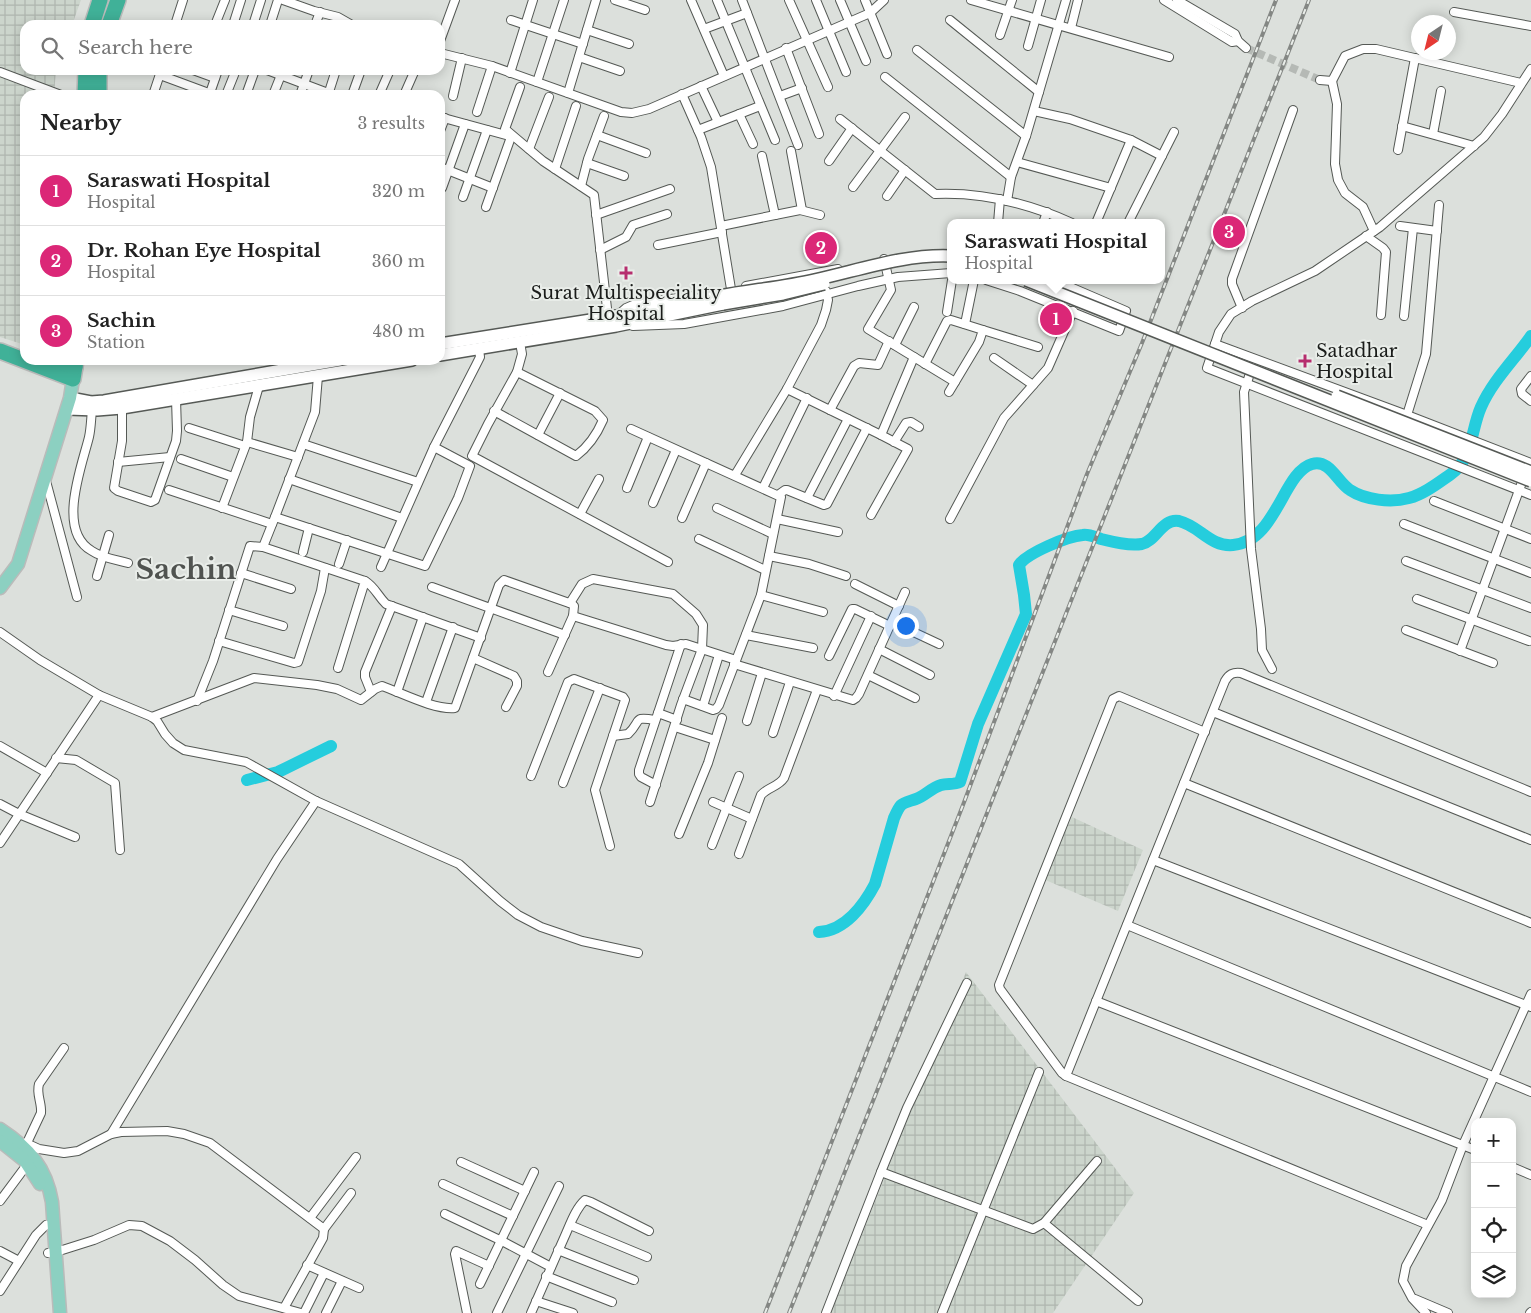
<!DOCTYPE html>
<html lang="en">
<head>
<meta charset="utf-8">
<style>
  :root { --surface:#fff; --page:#f2f2f2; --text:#222; --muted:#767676; --line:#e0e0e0; --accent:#db2777 }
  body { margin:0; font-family:"Libre Baskerville",serif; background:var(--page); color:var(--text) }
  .controls { position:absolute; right:15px; bottom:15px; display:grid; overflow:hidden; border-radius:10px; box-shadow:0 2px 12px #0003 }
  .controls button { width:45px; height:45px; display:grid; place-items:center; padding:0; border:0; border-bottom:1px solid var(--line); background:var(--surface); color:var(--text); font:25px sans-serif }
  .compass { position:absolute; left:1411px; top:15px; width:45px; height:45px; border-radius:50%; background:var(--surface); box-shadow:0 2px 12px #0003; rotate:215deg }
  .you { position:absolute; left:905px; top:625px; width:18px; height:18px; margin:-12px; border:4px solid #fff; border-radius:50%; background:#1a73e8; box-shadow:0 0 0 8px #1a73e833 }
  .badge { display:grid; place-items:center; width:32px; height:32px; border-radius:50%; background:var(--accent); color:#fff; font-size:16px; font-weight:700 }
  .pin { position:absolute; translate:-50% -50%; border:2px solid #fff; box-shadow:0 1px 5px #0006 }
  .popup { position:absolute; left:947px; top:219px; width:218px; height:65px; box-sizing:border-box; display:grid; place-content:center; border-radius:10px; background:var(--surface); filter:drop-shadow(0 1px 4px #0005); font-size:16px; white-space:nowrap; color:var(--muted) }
  .popup b { font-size:19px; color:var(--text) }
  .popup::after { content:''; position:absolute; left:50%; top:100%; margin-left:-10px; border:10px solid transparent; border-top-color:var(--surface) }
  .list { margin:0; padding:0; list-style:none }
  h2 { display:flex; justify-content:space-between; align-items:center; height:65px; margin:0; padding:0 20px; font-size:21px }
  h2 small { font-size:16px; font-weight:400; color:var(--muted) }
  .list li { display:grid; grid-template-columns:32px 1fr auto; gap:15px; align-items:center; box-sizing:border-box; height:70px; padding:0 20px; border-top:1px solid var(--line) }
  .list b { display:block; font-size:19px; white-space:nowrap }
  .list p { margin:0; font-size:16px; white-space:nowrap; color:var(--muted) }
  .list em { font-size:16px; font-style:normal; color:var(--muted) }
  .icon { flex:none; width:28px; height:28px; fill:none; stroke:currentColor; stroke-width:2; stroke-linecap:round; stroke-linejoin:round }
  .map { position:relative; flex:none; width:1531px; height:1313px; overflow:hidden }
  .search { position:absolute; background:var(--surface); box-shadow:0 2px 12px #0003; left:20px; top:20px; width:425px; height:55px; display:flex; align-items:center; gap:12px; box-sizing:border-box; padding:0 18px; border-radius:15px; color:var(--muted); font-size:19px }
  .panel { position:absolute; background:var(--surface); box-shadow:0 2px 12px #0003; left:20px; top:90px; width:425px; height:275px; border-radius:15px }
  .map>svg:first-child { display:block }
</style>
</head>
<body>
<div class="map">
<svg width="1531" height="1313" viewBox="0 0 1531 1313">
  <defs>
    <pattern id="industrial-grid" width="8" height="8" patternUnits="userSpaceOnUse" patternTransform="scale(1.25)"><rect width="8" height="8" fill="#ccd5cc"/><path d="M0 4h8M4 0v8" fill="none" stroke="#afb6af"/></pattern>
  </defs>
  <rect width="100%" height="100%" fill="#dce0dc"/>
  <g fill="url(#industrial-grid)">
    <polygon points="0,0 81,0 72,25 25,25 25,70 56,70 54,95 25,95 25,345 0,337"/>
    <polygon points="1072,817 1143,850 1118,911 1043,879"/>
    <polygon points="966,972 1134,1193 1053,1313 831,1313"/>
  </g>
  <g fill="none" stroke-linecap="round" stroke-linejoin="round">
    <g stroke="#25cddd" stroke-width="12">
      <polyline points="247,780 278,772 331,746"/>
      <path d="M819,932C845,931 864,905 875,884L894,818C901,802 901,804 916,799C925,796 931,788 941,785C947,783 954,785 960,782L978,724L1026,614L1024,595L1019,565C1027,553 1068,536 1083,535C1088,534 1095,537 1101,539C1113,542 1129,546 1142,544C1156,541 1162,518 1179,521C1200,526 1210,547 1233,545C1276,542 1283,472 1312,464C1330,459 1337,482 1350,490C1365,500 1391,503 1409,498C1424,494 1438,483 1451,474C1473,459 1471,429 1481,407C1493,380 1515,359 1531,336"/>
    </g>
    <polyline stroke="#b5b9b5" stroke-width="8" stroke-dasharray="8 4" stroke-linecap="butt" points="1246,48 1320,80"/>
    <g stroke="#555955" stroke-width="10">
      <g id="street">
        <polyline points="283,0 314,11 338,17 352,25"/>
        <polyline points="615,0 645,10"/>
        <polyline points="691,0 724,76"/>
        <polyline points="717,0 775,140"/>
        <polyline points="742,0 798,145"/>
        <polyline points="789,0 828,87"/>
        <polyline points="816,0 846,72"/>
        <polyline points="840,0 866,61"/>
        <polyline points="865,0 887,54"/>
        <polyline points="971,0 1169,57"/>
        <polyline points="1164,0 1232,42 1238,41"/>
        <polyline points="1177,0 1235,34 1238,41 1246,48"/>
        <polyline points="1454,12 1531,26"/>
        <polyline points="511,20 583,44"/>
        <polyline points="950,20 1039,92"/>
        <polyline points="175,25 183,0"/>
        <polyline points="215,25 225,0"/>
        <polyline points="233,25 241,0"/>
        <polyline points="253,25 261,0"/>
        <polyline points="270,25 278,0"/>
        <polyline points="315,25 320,12"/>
        <polyline points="1071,28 1078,0"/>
        <polyline points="704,29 747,13"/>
        <polyline points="587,30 629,44"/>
        <polyline points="1000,35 1012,0"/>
        <polyline points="440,41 455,0"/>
        <polyline points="1028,46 1041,0"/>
        <polyline points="786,48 819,134"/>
        <polyline points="917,50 1026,136"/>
        <polyline points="440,53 492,66 621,112 632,113 649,109 870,13 884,0"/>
        <polyline points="579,57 620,71"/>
        <polyline points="1531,69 1502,114 1484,137 1380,227 1315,271 1252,301 1231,314 1219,332 1207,368 1531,495"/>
        <polyline points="193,70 215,78"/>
        <polyline points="267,70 328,93"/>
        <polyline points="0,72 61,95"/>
        <polyline points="510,73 533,0"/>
        <polyline points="160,75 214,95"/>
        <polyline points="885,77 1011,177"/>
        <polyline points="1320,80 1332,81 1345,56 1363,49 1376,49 1521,83"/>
        <polyline points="1332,81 1337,104 1335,164 1338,180 1345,193 1363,207 1374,231"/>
        <polyline points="537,82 564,0"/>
        <polyline points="701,86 718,122"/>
        <polyline points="520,87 505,129 543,161 594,195 608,317"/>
        <polyline points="210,93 218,70"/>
        <polyline points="568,93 596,0"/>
        <polyline points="682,94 701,137 711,167 731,289"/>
        <polyline points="153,95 161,71"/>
        <polyline points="226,95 236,70"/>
        <polyline points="246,95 255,70"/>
        <polyline points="273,95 283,70"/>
        <polyline points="300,95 309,70"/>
        <polyline points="328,95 336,70"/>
        <polyline points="352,95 361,70"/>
        <polyline points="379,95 390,70"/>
        <polyline points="404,95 415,70"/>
        <polyline points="453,96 462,58"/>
        <polyline points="780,96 802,88"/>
        <polyline points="1034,111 1070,119 1131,140 1096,223"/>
        <polyline points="477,112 492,66"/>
        <polyline points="739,114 753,144"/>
        <polyline points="440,117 513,137"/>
        <path d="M840,119L935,194C982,192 1030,204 1072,223"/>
        <polyline points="1402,126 1474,146"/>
        <polyline points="698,130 760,106"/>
        <polyline points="440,131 445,118"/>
        <polyline points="1433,134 1441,91"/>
        <polyline points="597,135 646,153"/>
        <polyline points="1131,140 1162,156"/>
        <polyline points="529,149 549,97"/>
        <polyline points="1398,150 1415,58"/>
        <polyline points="791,151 802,210"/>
        <polyline points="762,156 775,215"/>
        <polyline points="829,161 852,128"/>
        <polyline points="1017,162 1111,188"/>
        <polyline points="587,163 624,176"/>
        <polyline points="440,167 493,188"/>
        <polyline points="555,169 576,106"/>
        <polyline points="581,186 588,159 604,116"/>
        <polyline points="853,187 905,117"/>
        <polyline points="442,188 465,124"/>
        <polyline points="887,196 905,170"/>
        <polyline points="463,197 487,130"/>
        <polyline points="1007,201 1011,177 1026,136 1066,0"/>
        <polyline points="486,207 511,137"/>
        <polyline points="596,215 670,189"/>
        <polyline points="998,223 1000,199"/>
        <polyline points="1043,223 1047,212"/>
        <polyline points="1128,223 1174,132"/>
        <polyline points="721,226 800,210 820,215"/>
        <polyline points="1400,226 1437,231"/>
        <polyline points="1366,236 1383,248 1386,252 1381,315"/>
        <polyline points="658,245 722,232"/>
        <polyline points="600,250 626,237 633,225 667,214"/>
        <polyline points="884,259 891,290 868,329 955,382 949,392"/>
        <polyline points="986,280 1020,291 1119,331 1126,311 1054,280"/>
        <polyline points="746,286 838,269"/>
        <polyline points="1242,308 1232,284 1232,279 1293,110"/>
        <polyline points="947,312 952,280"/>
        <polyline points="618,315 626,308 633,305 690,296"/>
        <polyline points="1404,316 1413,228"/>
        <polyline points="965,324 974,280"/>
        <polyline points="633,326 684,324 783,306 858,286 898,277 951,273"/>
        <polyline points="983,330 1038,347"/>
        <polyline points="520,342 522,354 517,372 488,424 472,456 668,562"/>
        <polyline points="1215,344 1407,415 1531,463"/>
        <polyline points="895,345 914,307"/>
        <polyline points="994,358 1033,385"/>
        <polyline points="925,364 947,321 951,320 983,330 979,342 955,382"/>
        <polyline points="1252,367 1244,392 1251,549 1261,629 1262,650 1272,669"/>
        <polyline points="1531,376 1521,389 1522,394 1531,401"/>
        <polyline points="787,389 881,435"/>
        <polyline points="122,408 122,441 114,488 118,491 151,502 155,500 176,441 177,431 176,399"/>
        <path d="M92,410C91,419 91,428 89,437C82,466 56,531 92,551C102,558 117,560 128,563"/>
        <polyline points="830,410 854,366 859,363 878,365 889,341"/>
        <path d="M494,411L576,456C588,447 597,434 603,420L595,411L517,372"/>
        <polyline points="1407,415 1426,354 1439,205"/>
        <polyline points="189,428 245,446"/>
        <polyline points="631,429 781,497 761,595 719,705 716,709 713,710 683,699"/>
        <polyline points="538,435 560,393"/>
        <polyline points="247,442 298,457"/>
        <polyline points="894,442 906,423 911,422 919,427"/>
        <polyline points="303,444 418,482"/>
        <polyline points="181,459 233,477"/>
        <polyline points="118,462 170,457"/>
        <polyline points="735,475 787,389 821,325 826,310 828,300 826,291"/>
        <polyline points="289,479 402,518"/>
        <polyline points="46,481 77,597"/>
        <polyline points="627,488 648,437"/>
        <polyline points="763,488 807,398"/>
        <polyline points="169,490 272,524"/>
        <polyline points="778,495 785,490 787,490 824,505 827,504 867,428"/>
        <polyline points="807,498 848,419"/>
        <polyline points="1434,501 1531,539"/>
        <polyline points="653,503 676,450"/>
        <polyline points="222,508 247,442 250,417 259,386"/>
        <polyline points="717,508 773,534"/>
        <polyline points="580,514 599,479"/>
        <polyline points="871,515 908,449 881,435 914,357"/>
        <polyline points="275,517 315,412 318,376"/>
        <polyline points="682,518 706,463"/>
        <polyline points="777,519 838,532"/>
        <polyline points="950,519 1004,418 1048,368 1073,311"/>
        <polyline points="1404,524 1531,573"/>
        <polyline points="699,539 765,570"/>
        <polyline points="303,552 309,528"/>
        <polyline points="769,556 809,564 846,576"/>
        <polyline points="1406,561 1531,608"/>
        <polyline points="339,564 347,540"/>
        <polyline points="381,567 434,447"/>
        <polyline points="241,573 291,589"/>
        <polyline points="97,576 109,535"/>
        <path d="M365,581C375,587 377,595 386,604L481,638"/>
        <polyline points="855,584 899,606"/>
        <polyline points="432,587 565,635"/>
        <polyline points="761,595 823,612"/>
        <polyline points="1417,599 1529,641"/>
        <polyline points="570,603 582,584 593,579 673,594 696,614 703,625 702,649 681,705 650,802"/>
        <polyline points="229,610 283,626"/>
        <polyline points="573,616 666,645 673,646 686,644 736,660"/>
        <polyline points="892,622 939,644"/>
        <polyline points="1406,630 1493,663"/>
        <polyline points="0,632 40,660 99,695 152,717 157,721 165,734 173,743 184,750 246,762 316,801 459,864 500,901 518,915 541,927 582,941 638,953"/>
        <polyline points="746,635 813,648"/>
        <polyline points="219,641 294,663 298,662 321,591 325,568"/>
        <polyline points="879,649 930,675"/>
        <polyline points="1460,651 1525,474"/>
        <polyline points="829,656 852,609 855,609 890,626"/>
        <polyline points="473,658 514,676 517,681 517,686 506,707"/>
        <polyline points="734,664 853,700 856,698 859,694 905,592"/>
        <polyline points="338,668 365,581 263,547 275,517 425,566 458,498 470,466 434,447 476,365 480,357 479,349"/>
        <polyline points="868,675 915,698"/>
        <polyline points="371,692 365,677 365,672 392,606"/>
        <polyline points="397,692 423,617"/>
        <polyline points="834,696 871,616"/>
        <polyline points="197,701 213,661 250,546 263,547"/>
        <polyline points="426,702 453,627"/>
        <polyline points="703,706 719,655"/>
        <polyline points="1213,712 1531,840"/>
        <polyline points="658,713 677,720"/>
        <path d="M152,717L254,678L317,685L337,689L361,700L375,689L382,686C402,693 434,710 455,708L499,585L504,580L572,604L574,606L573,616L548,672"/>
        <polyline points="747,721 762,673"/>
        <polyline points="675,727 715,740"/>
        <polyline points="773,733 790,682"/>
        <path d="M613,736L628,734C642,721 632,716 655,720"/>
        <polyline points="0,746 47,773"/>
        <polyline points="56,758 76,760 115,783 120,850"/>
        <polyline points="531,776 568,682 574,679 623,697 625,700 595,790 610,846"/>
        <polyline points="563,783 600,688"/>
        <polyline points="1184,783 1531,923"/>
        <polyline points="656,785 641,777 639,774 639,770 681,644"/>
        <polyline points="713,802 752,819"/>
        <polyline points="0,804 19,814 75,837"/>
        <polyline points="679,834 708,763 722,718"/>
        <polyline points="0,843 99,695"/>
        <polyline points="712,845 739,776"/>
        <path d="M739,854L761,795C768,787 778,787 784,778L817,690"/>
        <polyline points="1153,860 1531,1007"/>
        <polyline points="1127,925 1531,1092"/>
        <polyline points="967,983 907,1108 881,1172 1033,1229 1044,1223 1097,1161"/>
        <polyline points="1096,1001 1475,1150"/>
        <polyline points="1066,1076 1062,1073 1000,989 999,985 1113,699 1119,696 1205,732"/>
        <polyline points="111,1134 277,859 316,801"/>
        <polyline points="28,1144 39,1149 64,1153 78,1151 111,1134 121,1132 167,1131 184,1134 210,1143 324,1229 351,1193"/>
        <path d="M25,1147L41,1113C42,1103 36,1094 39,1084L64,1048"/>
        <polyline points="461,1162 525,1191"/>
        <polyline points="1512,1167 1531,1175"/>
        <polyline points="443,1184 513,1216"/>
        <polyline points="0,1201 29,1162"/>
        <polyline points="445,1214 502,1241 551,1267"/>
        <polyline points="310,1218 356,1157"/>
        <polyline points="1044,1223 1138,1301"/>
        <polyline points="570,1225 647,1257"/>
        <path d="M1428,1225L1066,1076L1225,681C1229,674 1233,672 1241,673L1531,792"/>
        <polyline points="558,1250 634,1280"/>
        <polyline points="0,1251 19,1261"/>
        <polyline points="48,1253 56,1252 94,1240 129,1225 142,1226 170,1241 195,1260 223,1285 239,1296 301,1313"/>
        <polyline points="307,1265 359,1288"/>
        <polyline points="546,1276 612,1302"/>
        <polyline points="480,1284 534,1172"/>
        <polyline points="0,1291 36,1235 46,1225"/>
        <polyline points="1415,1299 1448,1313"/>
        <polyline points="536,1301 573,1313"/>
        <polyline points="284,1308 323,1238 324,1229"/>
        <polyline points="304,1313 324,1273"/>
        <polyline points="326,1313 342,1281"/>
        <polyline points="467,1313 455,1254 456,1251 489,1266"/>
        <polyline points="497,1313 559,1186"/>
        <path d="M531,1313C542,1288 553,1263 564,1238C570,1225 575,1209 585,1200L591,1202L649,1231"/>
        <polyline points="826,1313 881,1172"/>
        <polyline points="942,1313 1039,1072"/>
        <polyline points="1426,1313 1412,1298 1403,1281 1406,1266 1442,1200 1463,1145 1531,994"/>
        <polyline points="1530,1313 1531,1312"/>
      </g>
    </g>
    <g stroke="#555955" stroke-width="14">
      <g id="secondary">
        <polyline points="440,344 616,316 719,296"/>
        <polyline points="440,355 616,326 723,304"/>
        <polyline points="70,398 91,402 104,401 340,360"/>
        <polyline points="67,409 97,410 122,408 412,360"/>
      </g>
    </g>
    <g stroke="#babbba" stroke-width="15">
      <g id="primary">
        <polyline points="0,588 18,564 70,398 73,379"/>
        <path d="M0,1129C29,1148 46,1167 52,1202L60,1313"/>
        <polyline points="0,1141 25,1161 40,1184"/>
      </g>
    </g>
    <g stroke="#babbba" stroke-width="18">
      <g id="highway">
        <polyline points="92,25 100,0"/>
        <polyline points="109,25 118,0"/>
        <polyline points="85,95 86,70"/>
        <polyline points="99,95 99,70"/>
        <polyline points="0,351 73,379 76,360"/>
        <polyline points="54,360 75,367"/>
      </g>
    </g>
    <use href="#street" stroke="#fff" stroke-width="8"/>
    <use href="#secondary" stroke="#fff" stroke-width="11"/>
    <use href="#primary" stroke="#8cd0c1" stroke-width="12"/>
    <use href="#highway" stroke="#40b198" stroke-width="15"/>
    <g stroke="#848784" stroke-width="4">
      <g id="rail">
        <polyline points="765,1313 963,805 1087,474 1142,343 1276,0"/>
        <polyline points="789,1313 1309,0"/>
      </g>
    </g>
    <use href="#rail" stroke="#e9ede9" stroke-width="2" stroke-dasharray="5.5" stroke-linecap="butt"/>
    <g stroke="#555955" stroke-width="14" stroke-linecap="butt">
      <g id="secondary-bridge">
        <polyline points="1026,280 1531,481"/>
        <path d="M719,296C751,290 783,287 814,280C860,270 904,254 951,256"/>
        <polyline points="723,304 783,294 824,284"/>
        <polyline points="1337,396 1531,472"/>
      </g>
    </g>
    <use href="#secondary-bridge" stroke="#fff" stroke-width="11"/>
  </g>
  <g fill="#b62e6e" stroke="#e9ede9" stroke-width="2">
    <path d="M623.5 265.5h5v5h5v5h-5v5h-5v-5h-5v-5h5z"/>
    <path d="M1302.5 353.5h5v5h5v5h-5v5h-5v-5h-5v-5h5z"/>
  </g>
  <g text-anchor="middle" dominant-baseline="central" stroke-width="4" stroke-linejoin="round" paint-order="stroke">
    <g font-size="18" fill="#1a1c1a" stroke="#e9ede9">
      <text x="626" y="293">Surat Multispeciality<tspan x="626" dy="21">Hospital</tspan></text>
      <text x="1316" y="351" text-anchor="start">Satadhar<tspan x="1316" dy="21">Hospital</tspan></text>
    </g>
    <g font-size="28" font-weight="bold" fill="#505350" stroke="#e9ede9">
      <text x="186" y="569">Sachin</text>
    </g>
  </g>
</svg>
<div class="controls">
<button>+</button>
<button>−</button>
<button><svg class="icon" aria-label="locate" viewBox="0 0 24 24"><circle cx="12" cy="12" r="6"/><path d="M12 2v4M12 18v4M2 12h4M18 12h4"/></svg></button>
<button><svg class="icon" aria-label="layers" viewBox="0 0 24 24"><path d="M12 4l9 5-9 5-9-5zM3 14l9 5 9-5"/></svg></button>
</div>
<svg class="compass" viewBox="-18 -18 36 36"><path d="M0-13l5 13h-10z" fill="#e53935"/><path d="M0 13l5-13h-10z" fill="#767676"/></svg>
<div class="you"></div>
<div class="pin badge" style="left:1056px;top:319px">1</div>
<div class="popup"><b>Saraswati Hospital</b>Hospital</div>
<div class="pin badge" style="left:821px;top:248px">2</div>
<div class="pin badge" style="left:1229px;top:232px">3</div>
<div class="search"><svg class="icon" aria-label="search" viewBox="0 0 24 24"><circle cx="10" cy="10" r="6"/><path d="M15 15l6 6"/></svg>Search here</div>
<section class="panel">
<h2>Nearby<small>3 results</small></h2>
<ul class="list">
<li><span class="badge">1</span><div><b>Saraswati Hospital</b><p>Hospital</p></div><em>320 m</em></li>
<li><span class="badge">2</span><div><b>Dr. Rohan Eye Hospital</b><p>Hospital</p></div><em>360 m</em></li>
<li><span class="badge">3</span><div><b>Sachin</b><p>Station</p></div><em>480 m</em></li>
</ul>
</section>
</div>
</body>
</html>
